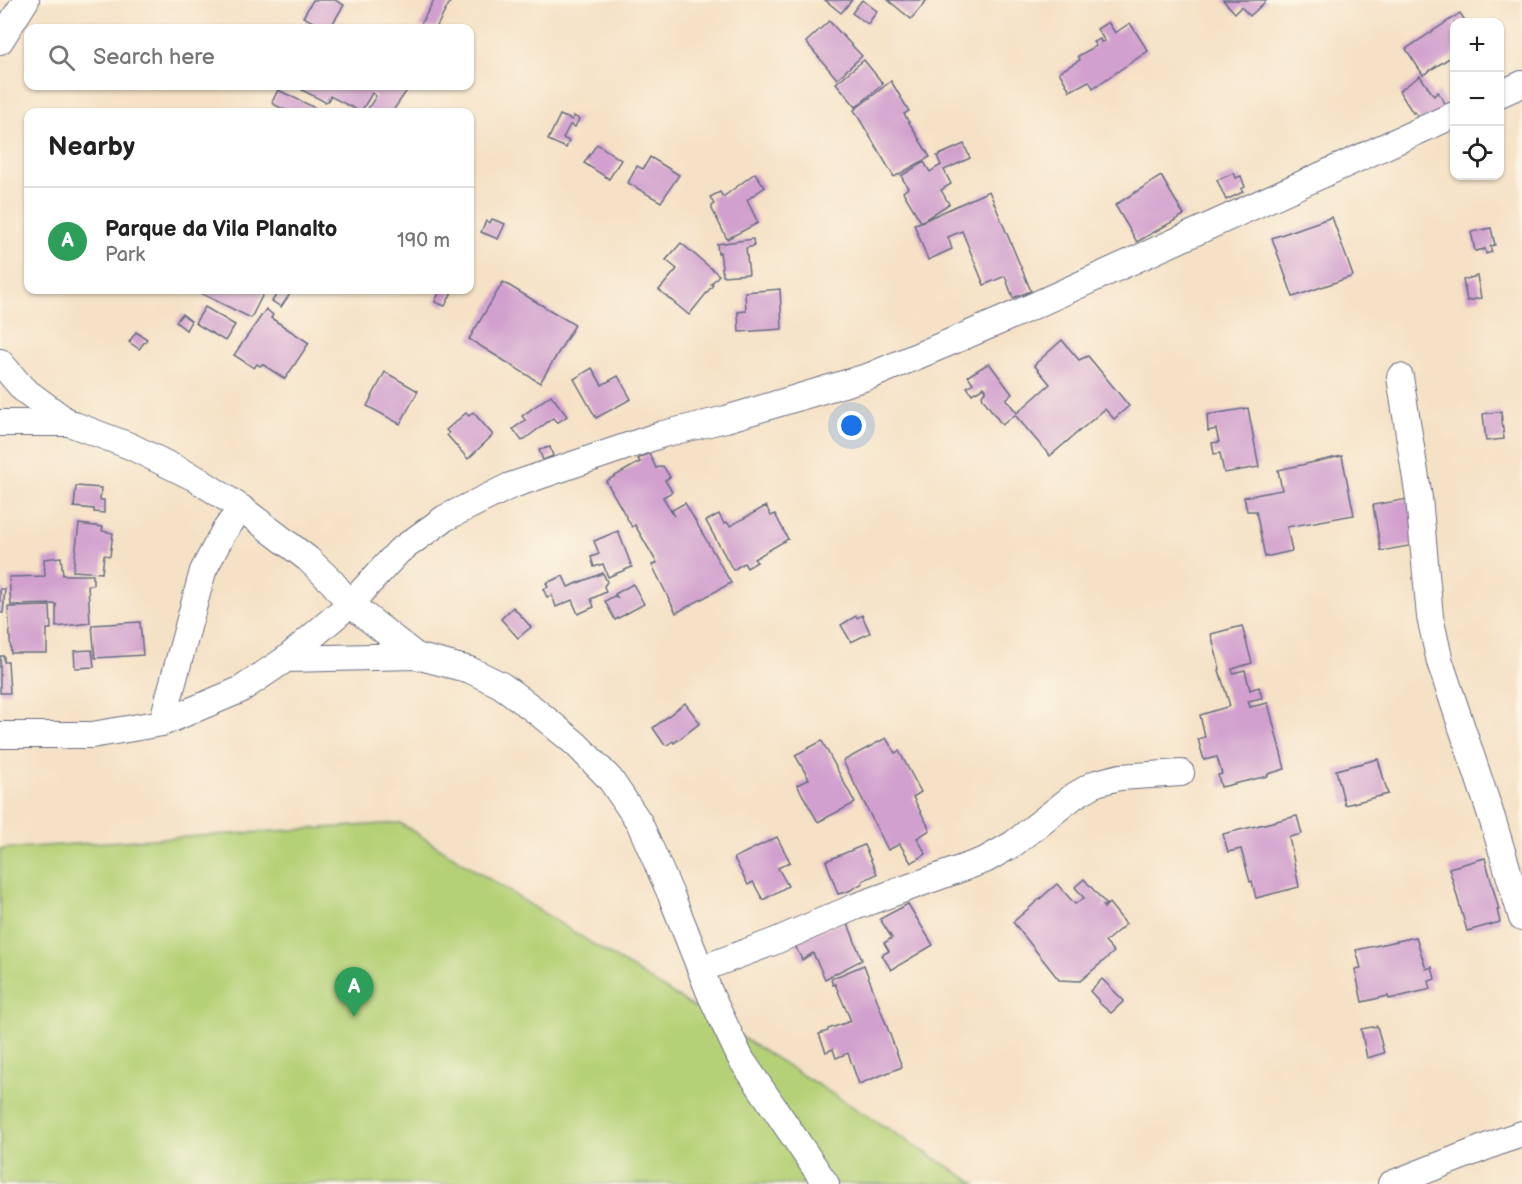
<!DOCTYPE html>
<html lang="en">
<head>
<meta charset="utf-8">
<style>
  :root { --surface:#fff; --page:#f2f2f2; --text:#222; --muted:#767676; --line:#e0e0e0; --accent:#db2777 }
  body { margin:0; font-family:"Balsamiq Sans",sans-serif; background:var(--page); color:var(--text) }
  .controls { position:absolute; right:18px; top:18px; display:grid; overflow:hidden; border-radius:12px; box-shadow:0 2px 4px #0004 }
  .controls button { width:54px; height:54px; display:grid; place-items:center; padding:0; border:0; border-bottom:2px solid var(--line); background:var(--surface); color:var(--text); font:30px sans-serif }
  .you { position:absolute; left:852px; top:426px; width:21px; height:21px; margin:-15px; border:4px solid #fff; border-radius:50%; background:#1a73e8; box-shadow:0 0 0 9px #1a73e833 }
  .badge { display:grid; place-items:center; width:39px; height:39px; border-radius:50%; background:var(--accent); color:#fff; font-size:20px; font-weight:700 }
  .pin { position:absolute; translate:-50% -50px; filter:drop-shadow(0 2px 3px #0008) }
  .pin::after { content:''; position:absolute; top:32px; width:21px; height:18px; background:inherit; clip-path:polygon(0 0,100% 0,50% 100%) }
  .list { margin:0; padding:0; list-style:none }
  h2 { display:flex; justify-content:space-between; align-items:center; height:78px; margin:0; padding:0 24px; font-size:26px }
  h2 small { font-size:20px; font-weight:400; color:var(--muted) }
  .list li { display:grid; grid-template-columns:39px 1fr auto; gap:18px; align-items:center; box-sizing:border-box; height:108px; padding:0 24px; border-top:2px solid var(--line) }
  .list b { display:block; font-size:22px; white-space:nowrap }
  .list p { margin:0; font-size:20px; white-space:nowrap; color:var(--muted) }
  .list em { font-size:20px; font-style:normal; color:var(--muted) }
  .icon { flex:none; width:33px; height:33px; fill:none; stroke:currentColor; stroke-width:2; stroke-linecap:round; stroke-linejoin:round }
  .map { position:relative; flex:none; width:1522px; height:1184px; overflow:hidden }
  .search { position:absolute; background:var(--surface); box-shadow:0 2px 4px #0004; left:24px; top:24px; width:450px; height:66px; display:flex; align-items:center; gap:15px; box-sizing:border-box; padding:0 21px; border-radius:12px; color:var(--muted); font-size:22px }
  .panel { position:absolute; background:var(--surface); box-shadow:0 2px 4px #0004; left:24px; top:108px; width:450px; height:186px; border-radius:12px }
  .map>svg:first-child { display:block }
</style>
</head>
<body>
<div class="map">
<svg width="1522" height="1184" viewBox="0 0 1522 1184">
  <rect width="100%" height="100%" fill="#fcf5e5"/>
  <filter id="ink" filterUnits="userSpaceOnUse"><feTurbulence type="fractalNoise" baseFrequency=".0167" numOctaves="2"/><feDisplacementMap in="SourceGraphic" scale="12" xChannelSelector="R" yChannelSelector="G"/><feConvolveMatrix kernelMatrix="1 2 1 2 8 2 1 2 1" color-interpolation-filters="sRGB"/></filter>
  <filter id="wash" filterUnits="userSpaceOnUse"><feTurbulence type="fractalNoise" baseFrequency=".008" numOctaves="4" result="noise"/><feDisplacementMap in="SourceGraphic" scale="24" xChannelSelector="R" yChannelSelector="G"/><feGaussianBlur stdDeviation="1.35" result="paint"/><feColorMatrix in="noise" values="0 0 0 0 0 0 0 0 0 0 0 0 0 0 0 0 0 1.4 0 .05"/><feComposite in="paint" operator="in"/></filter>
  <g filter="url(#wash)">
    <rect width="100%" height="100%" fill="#f5e1c5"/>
    <polygon fill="#b5d177" stroke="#68806a" stroke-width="1.5" points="400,823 976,1184 0,1184 0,849"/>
    <g id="blocks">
      <g fill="#d1a0ce">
        <polygon points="313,0 335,0 344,5 330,28 325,28 303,17"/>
        <polygon points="434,0 451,0 436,28 425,28 420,26"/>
        <polygon points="825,0 852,0 841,13"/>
        <polygon points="862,0 877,11 868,24 852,13"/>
        <polygon points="888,0 927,0 911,19"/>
        <polygon points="1223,0 1267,0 1250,16 1241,7 1235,13"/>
        <polygon points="1460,13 1466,22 1454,22 1454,55 1423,75 1406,49"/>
        <polygon points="829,21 862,56 837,79 806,42"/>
        <polygon points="1108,22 1115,33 1130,23 1148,51 1093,88 1089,81 1070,91 1059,72 1080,60 1078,56 1096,46 1093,42 1100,39 1101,42 1105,41 1097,29"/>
        <polygon points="864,60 883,84 856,107 836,83"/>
        <polygon points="1420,76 1434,96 1438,92 1448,108 1424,125 1415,112 1413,113 1399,91"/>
        <polygon points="891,81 909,111 904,114 930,157 894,177 854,110"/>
        <polygon points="305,86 410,86 392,112 366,112 376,96 372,93 361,112 330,96 328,101 325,102 302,90"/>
        <polygon points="278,90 303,102 323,112 289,112 273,104 272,102"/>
        <polygon points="560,115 572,120 574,116 579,119 575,127 570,125 563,138 569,141 566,148 548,140"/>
        <polygon points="597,144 621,160 609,179 584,163"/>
        <polygon points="964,144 970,158 944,170 951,184 941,190 949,204 921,222 989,191 1031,291 1013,298 1005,276 984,285 962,231 948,237 952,249 928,260 914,224 921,222 903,192 908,188 901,176 924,162 930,172 941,165 937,156"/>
        <polygon points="650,157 679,175 661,202 628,183 637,166 643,169"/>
        <polygon points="755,173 765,187 747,200 758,223 727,239 712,209 712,206 714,204 710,197 720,192 723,197"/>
        <polygon points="1234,173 1236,178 1241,176 1245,187 1241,189 1243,192 1226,200 1217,180"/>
        <polygon points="1161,176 1184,215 1137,242 1115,205"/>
        <polygon points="1332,217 1353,276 1293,297 1272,238"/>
        <polygon points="492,219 505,224 498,239 481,232 486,221 490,223"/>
        <polygon points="1491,228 1495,245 1490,246 1492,252 1486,254 1485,249 1475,251 1471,232"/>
        <polygon points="753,239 754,246 746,248 749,274 723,276 720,252 718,253 717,244"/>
        <polygon points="681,243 719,275 711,284 713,285 689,315 659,290 677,269 666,260"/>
        <polygon points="1477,276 1481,298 1467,301 1463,280"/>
        <polygon points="503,282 575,325 540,383 469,339"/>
        <polygon points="780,289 782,329 739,332 738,312 746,311 745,292"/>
        <polygon points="202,290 265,290 251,318 200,293"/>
        <polygon points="280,290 292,291 281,307 272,301"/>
        <polygon points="440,290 453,290 445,306 435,302"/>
        <polygon points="205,307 235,325 225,341 195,323"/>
        <polygon points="266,309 273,315 271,318 309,343 285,379 262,364 260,366 257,364 254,368 234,355"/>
        <polygon points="182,314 191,321 186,330 176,322"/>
        <polygon points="136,332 147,339 139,349 129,342"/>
        <polygon points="1062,340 1079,360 1088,356 1129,406 1114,419 1105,409 1050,456 1015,415 1002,425 983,399 982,395 986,390 984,387 972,394 967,387 973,383 968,376 989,363 1012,394 1006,399 1017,413 1050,384 1034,365"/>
        <polygon points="592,368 602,385 618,376 631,399 596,418 574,379"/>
        <polygon points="385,372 418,391 400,424 367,406"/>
        <polygon points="551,395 567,416 557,423 553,418 522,441 513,429 525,420 522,416"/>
        <polygon points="1248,408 1259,467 1224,473 1220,453 1214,454 1212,443 1219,442 1216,429 1208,431 1207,415"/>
        <polygon points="1501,411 1504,439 1486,441 1483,414"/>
        <polygon points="473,412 493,435 468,459 447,435 449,433 446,430 466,413 469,416"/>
        <polygon points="550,447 553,456 543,460 539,450"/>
        <polygon points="649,453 656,468 663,466 670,477 665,480 672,492 663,497 674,516 672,510 685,503 731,583 676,613 652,565 657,563 635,525 632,527 606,481 640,462 638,459"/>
        <polygon points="1342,456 1354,515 1287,527 1292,551 1265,557 1256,511 1247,511 1244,497 1282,490 1278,470"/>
        <polygon points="76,486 101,488 100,500 104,500 104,513 94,512 94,509 74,507"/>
        <polygon points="1414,498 1420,544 1381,551 1373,505"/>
        <polygon points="766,506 771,516 775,514 788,539 754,559 757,562 747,568 744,563 733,570 706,521 719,514 724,524 727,522 730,526"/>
        <polygon points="79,524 103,527 102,531 113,533 110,556 104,555 102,573 73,571"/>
        <polygon points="618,531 632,567 608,577 603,564 594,567 591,557 599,554 594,541"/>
        <polygon points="61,557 63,575 93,575 93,585 88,585 90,623 56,627 56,604 11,605 9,577 45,576 44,559"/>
        <polygon points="603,573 607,582 604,586 606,592 591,599 594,607 578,614 572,600 556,607 552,595 547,597 543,589 548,587 546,583 563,576 568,587"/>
        <polygon points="633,584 644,604 615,620 605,601 614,596 617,597 615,594"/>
        <polygon points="0,589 5,589 3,613 0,613"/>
        <polygon points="50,606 51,629 47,629 47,653 11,653 8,607"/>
        <polygon points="513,607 531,627 518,638 501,619"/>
        <polygon points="862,615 870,633 851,642 841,625 856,616 857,618"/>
        <polygon points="140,622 143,655 95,658 92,625"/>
        <polygon points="1242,626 1252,663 1232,669 1233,673 1245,670 1250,690 1259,687 1262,698 1248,701 1250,707 1268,703 1285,769 1268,774 1268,776 1221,787 1218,775 1222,774 1217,757 1204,760 1198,739 1205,737 1200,715 1230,706 1219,670 1220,669 1211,634"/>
        <polygon points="92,650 94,667 75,668 74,651"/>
        <polygon points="0,656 4,656 4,662 8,662 10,693 0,693"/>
        <polygon points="685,703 700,723 674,743 673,741 667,745 664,744 653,728"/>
        <polygon points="886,738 895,753 899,751 921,792 913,797 930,830 917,838 926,854 911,863 900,844 888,850 843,761"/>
        <polygon points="822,741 855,803 818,822 797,785 809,779 795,755"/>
        <polygon points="1378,759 1388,794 1345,805 1336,770"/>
        <polygon points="1297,816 1302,834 1289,837 1299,887 1256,898 1252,881 1250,882 1241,849 1228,852 1223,834"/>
        <polygon points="777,837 790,862 778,868 788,886 763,900 753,882 748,885 734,858"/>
        <polygon points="864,845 877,874 862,881 863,883 849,891 838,894 826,861"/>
        <polygon points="1485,858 1499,910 1497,910 1500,922 1467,931 1449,868"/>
        <polygon points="1084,879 1106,904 1103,906 1104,908 1109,903 1126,924 1105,942 1114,952 1080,981 1059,980 1013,922 1057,884 1075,904 1084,898 1075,887"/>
        <polygon points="908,904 933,945 891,970 882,955 889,951 884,943 892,938 880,919"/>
        <polygon points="847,921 862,960 825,979 813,953 802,960 793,941"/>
        <polygon points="1416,937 1426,969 1432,967 1435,979 1429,981 1431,989 1389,999 1388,996 1362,1002 1355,969 1361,968 1356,950"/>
        <polygon points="864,965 902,1067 859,1084 848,1053 836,1058 833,1049 826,1052 819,1034 828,1031 828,1029 851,1021 835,984 833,985 831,980 833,978"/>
        <polygon points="1102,979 1124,1001 1111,1013 1098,1002 1099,1001 1090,991"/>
        <polygon points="1377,1026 1384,1053 1367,1058 1361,1029"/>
      </g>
    </g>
  </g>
  <g filter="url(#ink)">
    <use href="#blocks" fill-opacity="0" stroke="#676d82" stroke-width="1.5"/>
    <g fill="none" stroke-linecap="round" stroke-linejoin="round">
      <g stroke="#676d82" stroke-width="28">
        <g id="street">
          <polyline points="0,41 26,0"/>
          <polyline points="1500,94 1522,84"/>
          <polyline points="0,362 23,389 69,423"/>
          <polyline points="1400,377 1419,498 1430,617 1440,662 1492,818 1522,918"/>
          <polyline points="0,423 69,423 130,446 195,478 241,508 308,559 332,582 350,604 416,656"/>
          <polyline points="286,659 350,604 399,551 445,518 510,486 663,434 726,419 870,376 1000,321 1454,115"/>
          <polyline points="162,723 203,571 223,533 241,508"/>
          <polyline points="0,735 92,735 162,723 240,690 286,659 416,656 470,670 501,685 536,711 576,744 610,779 639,822 671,895 711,996 741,1059 826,1184"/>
          <polyline points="701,969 773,942 857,906 985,860 1013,844 1074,796 1096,783 1120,777 1181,773"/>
          <polyline points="1391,1184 1504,1140 1522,1134"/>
        </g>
      </g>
      <use href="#street" stroke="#fff" stroke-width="26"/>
    </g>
  </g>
</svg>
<div class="controls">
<button>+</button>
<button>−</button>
<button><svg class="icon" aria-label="locate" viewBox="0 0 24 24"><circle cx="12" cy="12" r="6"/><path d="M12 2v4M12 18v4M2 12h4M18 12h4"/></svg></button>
</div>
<div class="you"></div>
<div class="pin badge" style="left:354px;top:1017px;background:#2e9e5b">A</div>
<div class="search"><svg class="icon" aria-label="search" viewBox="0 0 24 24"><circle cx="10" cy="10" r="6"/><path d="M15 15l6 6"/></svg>Search here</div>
<section class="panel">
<h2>Nearby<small></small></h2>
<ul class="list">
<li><span class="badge" style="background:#2e9e5b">A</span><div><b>Parque da Vila Planalto</b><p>Park</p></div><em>190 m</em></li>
</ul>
</section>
</div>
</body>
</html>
